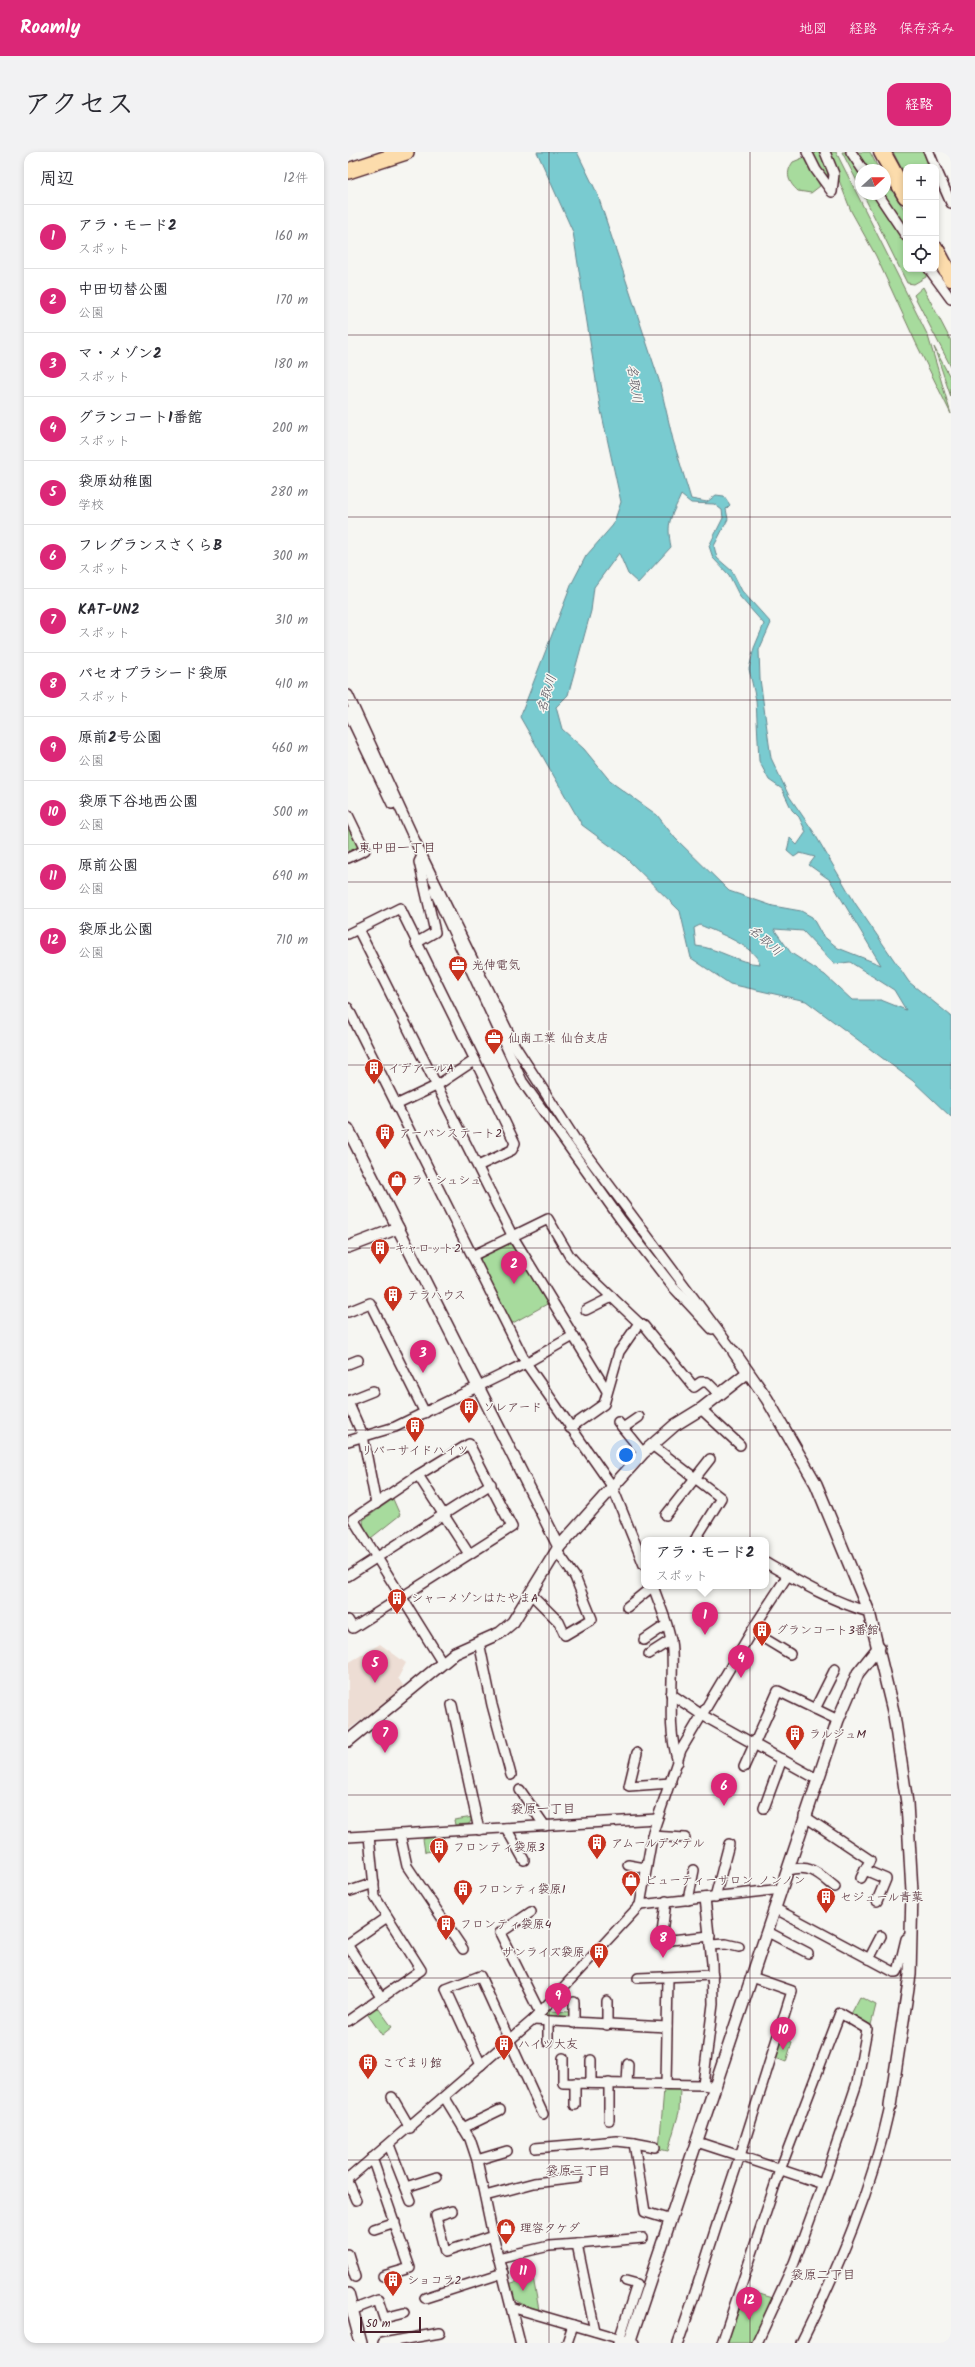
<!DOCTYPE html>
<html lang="ja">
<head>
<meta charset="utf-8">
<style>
  :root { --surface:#fff; --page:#f2f2f3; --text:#2b2b33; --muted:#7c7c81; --line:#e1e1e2; --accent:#db2777 }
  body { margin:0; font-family:Kalam,"Klee One",sans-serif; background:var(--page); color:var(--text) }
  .controls { position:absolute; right:12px; top:12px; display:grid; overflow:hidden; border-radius:8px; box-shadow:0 2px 6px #0003 }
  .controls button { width:36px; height:36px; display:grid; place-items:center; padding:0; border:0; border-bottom:1px solid var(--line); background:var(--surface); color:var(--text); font:20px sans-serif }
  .compass { position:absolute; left:507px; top:12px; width:36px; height:36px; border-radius:50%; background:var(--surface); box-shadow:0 2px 6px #0003; rotate:69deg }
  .scale { position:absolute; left:12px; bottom:10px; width:61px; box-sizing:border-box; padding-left:4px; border:2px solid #4a1f2b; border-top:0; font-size:11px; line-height:14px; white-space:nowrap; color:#4a1f2b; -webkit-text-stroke:3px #f6f6f2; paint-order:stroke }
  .you { position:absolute; left:278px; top:1303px; width:14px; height:14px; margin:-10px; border:3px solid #fff; border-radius:50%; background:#1a73e8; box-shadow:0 0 0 6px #1a73e833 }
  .badge { display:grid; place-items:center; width:26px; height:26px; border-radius:50%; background:var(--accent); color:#fff; font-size:13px; font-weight:700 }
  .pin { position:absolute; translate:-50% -33px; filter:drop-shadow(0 1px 2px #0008) }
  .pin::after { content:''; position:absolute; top:21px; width:14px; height:12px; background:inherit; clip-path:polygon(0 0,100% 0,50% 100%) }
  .popup { position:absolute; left:293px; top:1385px; width:128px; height:52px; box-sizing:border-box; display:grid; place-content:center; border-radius:8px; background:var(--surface); filter:drop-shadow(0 1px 3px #0005); font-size:13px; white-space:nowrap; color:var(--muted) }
  .popup b { font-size:15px; color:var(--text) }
  .popup::after { content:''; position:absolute; left:50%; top:100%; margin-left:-8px; border:8px solid transparent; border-top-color:var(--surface) }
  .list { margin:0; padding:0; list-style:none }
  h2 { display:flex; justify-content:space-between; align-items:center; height:52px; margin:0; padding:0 16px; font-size:17px }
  h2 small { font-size:13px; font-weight:400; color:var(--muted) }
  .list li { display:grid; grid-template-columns:26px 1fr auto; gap:12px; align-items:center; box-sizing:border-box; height:64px; padding:0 16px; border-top:1px solid var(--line) }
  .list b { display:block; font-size:15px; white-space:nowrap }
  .list p { margin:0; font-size:13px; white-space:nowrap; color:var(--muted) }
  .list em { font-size:13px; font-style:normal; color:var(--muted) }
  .icon { flex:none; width:22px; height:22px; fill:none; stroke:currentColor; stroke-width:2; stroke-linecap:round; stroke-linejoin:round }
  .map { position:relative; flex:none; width:603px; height:2191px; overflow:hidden; border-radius:12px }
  header { display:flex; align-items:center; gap:24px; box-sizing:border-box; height:56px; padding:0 20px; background:var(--accent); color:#fff }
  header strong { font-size:19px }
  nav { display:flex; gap:22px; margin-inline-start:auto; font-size:14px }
  .intro { display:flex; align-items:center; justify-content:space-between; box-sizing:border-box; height:96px; padding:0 24px }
  h1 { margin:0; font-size:28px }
  .button { padding:10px 18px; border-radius:12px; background:var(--accent); color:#fff; font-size:14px; font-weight:700 }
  main { display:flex; gap:24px; padding:0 24px }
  aside { flex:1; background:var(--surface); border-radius:12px; box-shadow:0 2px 6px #0003 }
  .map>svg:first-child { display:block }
</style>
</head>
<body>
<header>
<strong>Roamly</strong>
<nav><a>地図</a><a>経路</a><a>保存済み</a></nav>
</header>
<div class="intro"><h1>アクセス</h1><a class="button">経路</a></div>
<main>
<aside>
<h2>周辺<small>12件</small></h2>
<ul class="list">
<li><span class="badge">1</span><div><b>アラ・モード2</b><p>スポット</p></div><em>160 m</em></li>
<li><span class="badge">2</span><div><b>中田切替公園</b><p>公園</p></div><em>170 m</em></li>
<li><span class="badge">3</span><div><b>マ・メゾン2</b><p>スポット</p></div><em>180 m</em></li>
<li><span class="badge">4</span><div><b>グランコート1番館</b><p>スポット</p></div><em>200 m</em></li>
<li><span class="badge">5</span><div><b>袋原幼稚園</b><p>学校</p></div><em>280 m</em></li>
<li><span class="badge">6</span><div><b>フレグランスさくらB</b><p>スポット</p></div><em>300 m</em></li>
<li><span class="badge">7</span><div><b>KAT-UN2</b><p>スポット</p></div><em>310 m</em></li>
<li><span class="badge">8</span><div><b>パセオプラシード袋原</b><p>スポット</p></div><em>410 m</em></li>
<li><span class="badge">9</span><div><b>原前2号公園</b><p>公園</p></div><em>460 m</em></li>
<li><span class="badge">10</span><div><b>袋原下谷地西公園</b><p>公園</p></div><em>500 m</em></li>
<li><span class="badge">11</span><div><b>原前公園</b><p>公園</p></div><em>690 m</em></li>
<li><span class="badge">12</span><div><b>袋原北公園</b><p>公園</p></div><em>710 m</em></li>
</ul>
</aside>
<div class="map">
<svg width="603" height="2191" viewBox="0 0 603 2191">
  <rect width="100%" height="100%" fill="#f6f6f2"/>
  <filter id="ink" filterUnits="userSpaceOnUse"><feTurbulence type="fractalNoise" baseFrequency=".025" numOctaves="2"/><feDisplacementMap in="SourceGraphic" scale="8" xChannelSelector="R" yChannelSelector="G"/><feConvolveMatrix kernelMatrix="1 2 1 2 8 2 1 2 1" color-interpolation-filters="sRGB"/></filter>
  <g filter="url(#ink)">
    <polygon fill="#edddd4" points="32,1492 58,1511 50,1526 57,1536 0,1578 0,1511"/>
    <g fill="#a7db9d" stroke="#787d64">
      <polygon points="464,0 472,0 480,20 479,24 474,20"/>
      <polygon points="480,0 488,0 580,184 603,262 568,191 528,104 503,59"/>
      <polygon points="494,0 500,0 513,20 513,37"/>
      <polygon points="508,0 522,0 531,18 518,18"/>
      <polygon points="545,0 575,0 582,15 558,15 558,25"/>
      <path d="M457,5L472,34L463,41L450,39C440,30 437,21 445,10Z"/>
      <polygon points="537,28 558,60 558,78 534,42 537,42"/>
      <polygon points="515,42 528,42 558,88 558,117 578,117 578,125 566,132 559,131"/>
      <polygon points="575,135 603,189 603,215 566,143"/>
      <polygon points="586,195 603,227 603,245"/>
      <polygon points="0,672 10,693 8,698 0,702"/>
      <polygon points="158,1091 165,1093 201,1151 163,1172 133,1112 132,1104"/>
      <polygon points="45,1347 52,1363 23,1386 16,1376 15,1368"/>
      <polygon points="125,1665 121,1672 107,1673 106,1668"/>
      <polygon points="95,1684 96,1698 77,1700 75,1687"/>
      <polygon points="512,1845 528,1853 523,1873 503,1862"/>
      <polygon points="28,1853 44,1875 34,1883 18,1860"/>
      <polygon points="201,1859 223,1860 223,1867 198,1866 196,1862"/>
      <polygon points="433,1885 444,1890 438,1910 425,1905"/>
      <polygon points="316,1937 332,1937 331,1960 320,1999 311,1997"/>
      <path d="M185,2125L191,2158C172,2151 165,2152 160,2132Z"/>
      <polygon points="398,2138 425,2146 404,2191 379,2191"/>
    </g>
    <path fill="#79cbd0" stroke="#66868e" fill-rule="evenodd" d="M189,0H229L249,41L311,228L325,288L343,347L359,350L368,343L376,344L382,353L378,357L380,367L366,394L369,406L384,419L394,439L423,471L411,498L412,527L423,606L441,644L465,679L507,751L561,830L603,864V965L565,929L458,849L382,832L343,806L332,759L276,704L234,673L172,565L224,431L238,404L265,373L273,350L252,254L225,80ZM333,343L343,351L366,352L374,358L375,366L361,394L365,406L381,423L392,445L416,472L406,496L401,517L408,548L411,609L421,628L434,637L444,658L451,665L458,680L449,693L442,686L439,699L446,705L452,701L467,705L461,713L482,728L533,813L490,796L474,783L464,765L453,759L425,754L381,739L327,686L309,663L263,630L236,597L214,577L208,555L220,543L243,459L246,435L271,401L280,422L290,431L323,395C318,369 323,366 333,343ZM352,773C368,780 407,794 412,812C389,811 371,796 348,794L346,776ZM426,777L455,779L486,812L502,810L546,838L558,858L533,848H504L477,823L443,801Z"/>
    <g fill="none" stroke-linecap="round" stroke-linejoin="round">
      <g stroke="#4a1f2b" stroke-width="12">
        <g id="minor">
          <polyline points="459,0 468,18 484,40 486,22 477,0"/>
          <polyline points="503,0 515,18"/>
          <polyline points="581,0 587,15"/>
          <polyline points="588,17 603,51"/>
          <polyline points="530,42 558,84"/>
          <polyline points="581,117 603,147"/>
          <polyline points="0,543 74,704 167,894 229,990 386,1200"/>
          <polyline points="0,560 44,652"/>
          <polyline points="0,663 17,698 0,706"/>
          <polyline points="86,738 174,929 273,1068 325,1135 364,1177"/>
          <polyline points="10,777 165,1085 259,1239"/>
          <polyline points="0,782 52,756 127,908 88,934 48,953"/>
          <polyline points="68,791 87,780 71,710 74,704"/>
          <polyline points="0,856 178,1211 264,1334 296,1413"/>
          <polyline points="127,908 167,991 164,998 130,1014"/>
          <polyline points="124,1104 200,1067 221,1103 230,1113 291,1171 296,1174 346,1235 353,1230 359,1230 372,1243"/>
          <polyline points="238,1158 264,1145"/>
          <polyline points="0,1160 22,1151 77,1261"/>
          <polyline points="0,1212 10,1208"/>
          <polyline points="0,1249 25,1239"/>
          <polyline points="0,1250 15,1284 28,1352"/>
          <polyline points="353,1257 392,1293"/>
          <polyline points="270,1270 295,1301"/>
          <polyline points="222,1276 256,1252 271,1200 291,1171"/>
          <polyline points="275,1276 291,1265"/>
          <polyline points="0,1289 47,1275 178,1211 225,1184"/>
          <polyline points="304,1293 373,1346 347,1388"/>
          <polyline points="318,1363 362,1307"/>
          <path d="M418,1411C451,1430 485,1450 521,1460"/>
          <polyline points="0,1424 143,1332"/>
          <path d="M305,1434C312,1455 323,1477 324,1499C326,1537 318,1573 330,1610"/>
          <polyline points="183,1442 211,1470 217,1483 244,1467 227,1425 209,1399"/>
          <polyline points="279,1455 305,1434"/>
          <polyline points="0,1468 5,1476 164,1375 121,1292 70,1323"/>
          <polyline points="404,1479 442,1502"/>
          <polyline points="296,1488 318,1473"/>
          <polyline points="131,1490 144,1553 163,1623"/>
          <polyline points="301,1502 323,1488"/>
          <polyline points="94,1510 5,1367 70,1323 121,1402"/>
          <polyline points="323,1542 354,1563 469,1627"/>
          <polyline points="104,1553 131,1678"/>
          <polyline points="467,1557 487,1517"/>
          <polyline points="289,1601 281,1634 323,1631"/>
          <polyline points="396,1615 430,1539 490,1568"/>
          <polyline points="172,1638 197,1674"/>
          <polyline points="416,1656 434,1607"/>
          <polyline points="456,1664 522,1708 513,1726"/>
          <polyline points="158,1676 176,1708"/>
          <polyline points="52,1682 59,1714 115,1797"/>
          <polyline points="304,1684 337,1686"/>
          <polyline points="0,1685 309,1667"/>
          <polyline points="280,1713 297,1716"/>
          <path d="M441,1718C463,1712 471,1722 487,1735"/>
          <polyline points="517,1718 538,1727 529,1749"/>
          <polyline points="434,1737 292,1753 305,1680 333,1598 408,1472 440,1423"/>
          <polyline points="2,1739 26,1731"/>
          <polyline points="367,1745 381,1692"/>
          <polyline points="357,1746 364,1811 365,1852 355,1933 367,1935"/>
          <polyline points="340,1748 346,1718"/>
          <polyline points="318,1749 313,1789 362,1784"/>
          <polyline points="428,1757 546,1820 549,1820 551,1816 558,1787 563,1783"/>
          <polyline points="183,1760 152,1781 192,1861"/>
          <polyline points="420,1780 460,1801"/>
          <polyline points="0,1792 39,1765"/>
          <polyline points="362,1793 378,1792 391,1795"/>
          <polyline points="0,1794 33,1845"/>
          <polyline points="521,1807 533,1784"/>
          <polyline points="404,1825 444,1839 392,2004 475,2032"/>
          <polyline points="290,1826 365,1823"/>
          <polyline points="226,1850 226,1871"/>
          <polyline points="185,1868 319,1875"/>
          <polyline points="0,1869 73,1818 27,1745 21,1684"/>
          <polyline points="259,1873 259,1849"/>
          <polyline points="200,1890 200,1870"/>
          <polyline points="215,1906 215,1931 355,1933"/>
          <polyline points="133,1913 98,1837 132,1824 195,1962"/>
          <polyline points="243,1931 243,1908"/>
          <polyline points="279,1932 280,1912"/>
          <polyline points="318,1932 320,1826"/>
          <polyline points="44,1945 62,1976"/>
          <polyline points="97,1946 122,1987 129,2008 145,2084 172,2191"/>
          <polyline points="227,1953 227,1931"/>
          <polyline points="261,1968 261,1931"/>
          <polyline points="115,1976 152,1958"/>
          <polyline points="286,1991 307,1995"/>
          <polyline points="41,1993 63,2049"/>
          <polyline points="187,1996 269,1989 286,1991 297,2060 323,2068"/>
          <polyline points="24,2006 62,2116 35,2124"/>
          <polyline points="129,2008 159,1999"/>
          <polyline points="0,2027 185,1868 292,1753"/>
          <polyline points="0,2029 8,2048"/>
          <polyline points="58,2035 89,2025"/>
          <polyline points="137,2044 186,2031 229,2026"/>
          <polyline points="104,2059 88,2064 97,2100 145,2084"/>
          <polyline points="26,2077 47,2070"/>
          <polyline points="229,2092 295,2086"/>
          <polyline points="0,2102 7,2125"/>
          <polyline points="150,2106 201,2094 229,2092 247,2179"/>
          <polyline points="77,2146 155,2121"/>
          <polyline points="163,2155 287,2191"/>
          <polyline points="4,2158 30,2148 36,2166 56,2161"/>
          <polyline points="35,2191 92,2181"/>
          <polyline points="219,2191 225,2173"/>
          <polyline points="270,2191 289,2132 278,2129"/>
          <path d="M330,2191C352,2129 370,2066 392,2004L349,1990"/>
          <polyline points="374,2191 432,2018 492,1861 519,1877 509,1931 475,2032 446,2111 409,2191"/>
          <path d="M453,2191C491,2115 524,2037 542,1954"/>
        </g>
      </g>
      <g stroke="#4a1f2b" stroke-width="14">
        <g id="tertiary">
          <polyline points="0,977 211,1395"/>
          <polyline points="0,1095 50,1076"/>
          <polyline points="386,1200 419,1247 468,1332 521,1460 546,1563 559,1651 564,1740 562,1823 542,1954"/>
          <polyline points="0,1589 107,1501 152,1481 165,1470 211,1395 295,1301 327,1273 353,1257 399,1221"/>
          <polyline points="0,2142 13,2191"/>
          <polyline points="281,2191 490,1568 510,1521 531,1495"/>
        </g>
      </g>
      <g stroke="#4a1f2b" stroke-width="18">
        <polyline id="trunk" points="0,19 58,0"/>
      </g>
      <g stroke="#4a1f2b" stroke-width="19">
        <g id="motorway">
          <polyline points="534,0 558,44"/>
          <polyline points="588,98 603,126"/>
        </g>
      </g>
      <use href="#minor" stroke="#f6f6f2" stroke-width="9"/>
      <use href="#tertiary" stroke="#f6f6f2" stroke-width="11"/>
      <use href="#trunk" stroke="#fcdcac" stroke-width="15"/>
      <use href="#motorway" stroke="#fcdcac" stroke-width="16"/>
    </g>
  </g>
  <path fill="none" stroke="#4a1f2b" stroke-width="1" stroke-opacity="0.55" d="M201,0V2191M402,0V2191M0,183H603M0,365H603M0,548H603M0,730H603M0,913H603M0,1096H603M0,1278H603M0,1461H603M0,1643H603M0,1826H603M0,2008H603"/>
  <defs>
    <g id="office-pin" transform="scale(1)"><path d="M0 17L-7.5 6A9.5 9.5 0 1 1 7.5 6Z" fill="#c8321e" stroke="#f6f6f2"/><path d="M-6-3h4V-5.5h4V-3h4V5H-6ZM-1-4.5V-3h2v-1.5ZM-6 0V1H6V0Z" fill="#fff"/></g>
    <g id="building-pin" transform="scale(1)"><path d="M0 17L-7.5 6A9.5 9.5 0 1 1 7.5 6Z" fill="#c8321e" stroke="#f6f6f2"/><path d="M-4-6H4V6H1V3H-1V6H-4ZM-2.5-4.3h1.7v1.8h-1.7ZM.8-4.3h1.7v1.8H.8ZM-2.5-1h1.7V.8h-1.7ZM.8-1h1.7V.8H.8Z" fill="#fff"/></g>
    <g id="shop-pin" transform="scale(1)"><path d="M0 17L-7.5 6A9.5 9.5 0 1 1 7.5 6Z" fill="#c8321e" stroke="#f6f6f2"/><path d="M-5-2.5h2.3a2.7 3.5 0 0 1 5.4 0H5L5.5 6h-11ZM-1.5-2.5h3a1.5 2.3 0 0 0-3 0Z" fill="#fff"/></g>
  </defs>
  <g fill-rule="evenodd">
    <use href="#office-pin" x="110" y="813"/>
    <use href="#office-pin" x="146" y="886"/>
    <use href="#building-pin" x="26" y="916"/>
    <use href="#building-pin" x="37" y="981"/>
    <use href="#shop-pin" x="49" y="1028"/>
    <use href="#building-pin" x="32" y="1096"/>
    <use href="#building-pin" x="45" y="1143"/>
    <use href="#building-pin" x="121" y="1255"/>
    <use href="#building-pin" x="67" y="1274"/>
    <use href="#building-pin" x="49" y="1446"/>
    <use href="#building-pin" x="414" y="1478"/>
    <use href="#building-pin" x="447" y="1582"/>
    <use href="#building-pin" x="249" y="1691"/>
    <use href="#building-pin" x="91" y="1695"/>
    <use href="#shop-pin" x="283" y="1728"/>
    <use href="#building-pin" x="115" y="1737"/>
    <use href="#building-pin" x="478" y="1745"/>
    <use href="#building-pin" x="98" y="1772"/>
    <use href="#building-pin" x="251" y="1800"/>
    <use href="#building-pin" x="156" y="1892"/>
    <use href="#building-pin" x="20" y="1911"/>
    <use href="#shop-pin" x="158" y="2076"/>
    <use href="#building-pin" x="45" y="2128"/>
  </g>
  <g text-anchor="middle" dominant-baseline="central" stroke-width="3" stroke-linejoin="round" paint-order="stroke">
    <g font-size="12" fill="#4a1f2b" stroke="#f6f6f2" text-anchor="start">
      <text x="124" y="813">光伸電気</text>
      <text x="160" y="886">仙南工業 仙台支店</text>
      <text x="40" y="916">イデアールA</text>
      <text x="51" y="981">アーバンステート2</text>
      <text x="63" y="1028">ラ・シュシュ</text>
      <text x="46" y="1096">キャロット2</text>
      <text x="59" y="1143">テラハウス</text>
      <text x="135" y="1255">ソレアード</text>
      <text x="67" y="1298" text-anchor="middle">リバーサイドハイツ</text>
      <text x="63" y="1446">シャーメゾンはたやまA</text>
      <text x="428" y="1478">グランコート3番館</text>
      <text x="461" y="1582">ラルジュM</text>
      <text x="263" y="1691">アムールデメテル</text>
      <text x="105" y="1695">フロンティ袋原3</text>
      <text x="297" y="1728">ビューティーサロン ノンノン</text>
      <text x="129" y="1737">フロンティ袋原1</text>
      <text x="492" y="1745">セジュール青葉</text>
      <text x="112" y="1772">フロンティ袋原4</text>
      <text x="237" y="1800" text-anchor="end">サンライズ袋原</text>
      <text x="170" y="1892">ハイツ大友</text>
      <text x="34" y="1911">こでまり館</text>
      <text x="172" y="2076">理容タケダ</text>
      <text x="59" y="2128">ショコラ2</text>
    </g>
    <g font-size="13" font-style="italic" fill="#58535d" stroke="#f6f6f2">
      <text transform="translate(286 232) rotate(81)">名取川</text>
      <text transform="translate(199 542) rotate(-73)">名取川</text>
      <text transform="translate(417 789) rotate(41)">名取川</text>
    </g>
    <g font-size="13" fill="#4a1f2b" stroke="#f6f6f2">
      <text x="49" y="696">東中田一丁目</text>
      <text x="195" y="1657">袋原一丁目</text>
      <text x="230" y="2019">袋原三丁目</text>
      <text x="475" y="2123">袋原二丁目</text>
    </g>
  </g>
</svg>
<div class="controls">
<button>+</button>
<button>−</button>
<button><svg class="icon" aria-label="locate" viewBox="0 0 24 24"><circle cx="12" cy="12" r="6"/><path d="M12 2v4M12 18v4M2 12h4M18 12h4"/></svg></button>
</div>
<svg class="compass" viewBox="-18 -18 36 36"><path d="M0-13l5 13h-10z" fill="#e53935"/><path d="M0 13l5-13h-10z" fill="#7c7c81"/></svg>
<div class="scale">50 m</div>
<div class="you"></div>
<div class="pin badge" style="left:357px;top:1483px">1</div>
<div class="popup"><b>アラ・モード2</b>スポット</div>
<div class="pin badge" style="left:166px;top:1132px">2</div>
<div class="pin badge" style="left:75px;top:1221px">3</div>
<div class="pin badge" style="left:393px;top:1526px">4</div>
<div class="pin badge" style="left:27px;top:1531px">5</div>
<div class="pin badge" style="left:376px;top:1654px">6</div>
<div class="pin badge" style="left:37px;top:1601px">7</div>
<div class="pin badge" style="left:315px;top:1806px">8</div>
<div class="pin badge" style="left:210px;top:1864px">9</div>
<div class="pin badge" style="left:435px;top:1898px">10</div>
<div class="pin badge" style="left:175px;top:2139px">11</div>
<div class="pin badge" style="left:401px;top:2168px">12</div>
</div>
</main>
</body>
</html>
